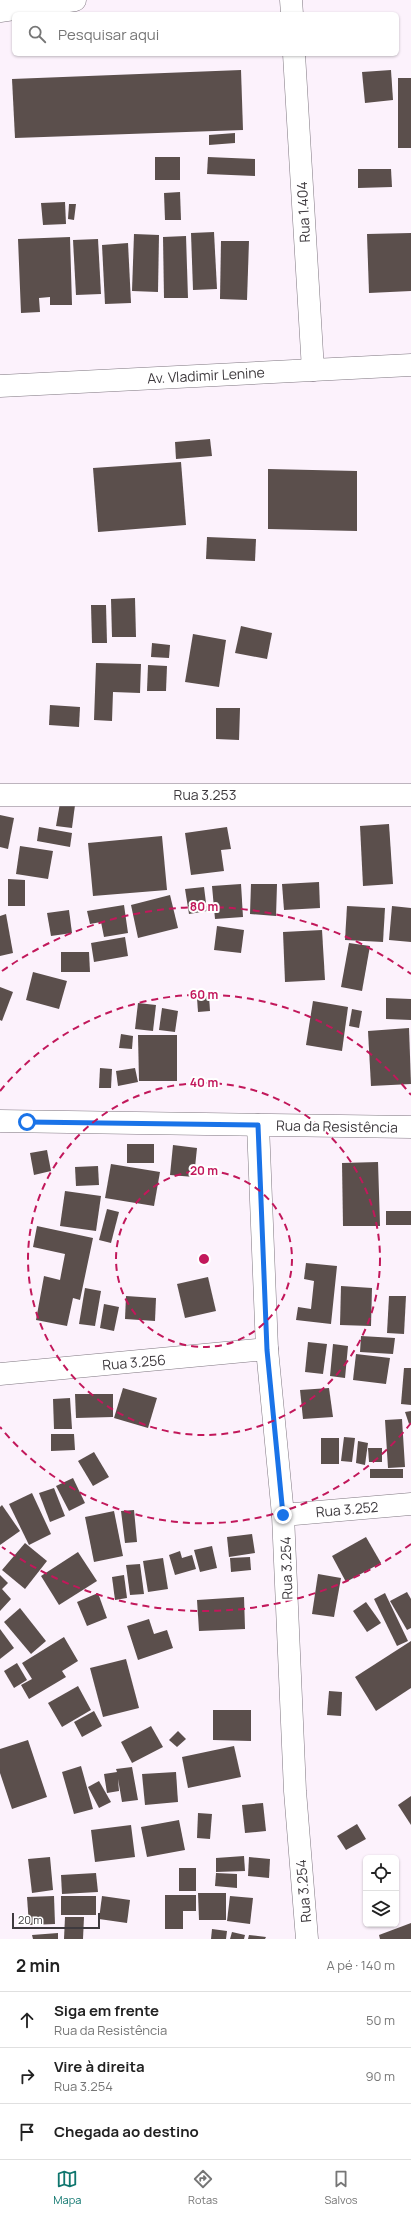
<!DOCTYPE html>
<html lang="pt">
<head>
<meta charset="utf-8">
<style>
  :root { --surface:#fff; --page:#f6f6f6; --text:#222; --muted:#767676; --line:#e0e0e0; --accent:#0f766e }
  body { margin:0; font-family:Manrope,sans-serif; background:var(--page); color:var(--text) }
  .controls { position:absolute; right:12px; bottom:12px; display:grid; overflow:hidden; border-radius:6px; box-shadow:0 1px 3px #0004 }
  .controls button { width:36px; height:36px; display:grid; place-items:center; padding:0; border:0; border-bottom:1px solid var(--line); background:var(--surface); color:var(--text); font:20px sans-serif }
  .scale { position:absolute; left:12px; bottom:10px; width:88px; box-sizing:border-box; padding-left:4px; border:2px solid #3e3a3e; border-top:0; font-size:11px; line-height:14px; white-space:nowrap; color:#3e3a3e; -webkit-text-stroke:3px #fff; paint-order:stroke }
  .stop { position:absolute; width:12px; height:12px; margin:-9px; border:3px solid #1a73e8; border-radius:50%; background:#fff }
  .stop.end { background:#1a73e8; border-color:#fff; box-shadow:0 1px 4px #0008 }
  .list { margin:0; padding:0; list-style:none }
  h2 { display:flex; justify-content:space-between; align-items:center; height:52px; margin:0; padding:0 16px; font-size:17px }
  h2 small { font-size:13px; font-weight:400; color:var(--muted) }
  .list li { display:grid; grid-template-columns:26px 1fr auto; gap:12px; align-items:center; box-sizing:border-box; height:56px; padding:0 16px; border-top:1px solid var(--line) }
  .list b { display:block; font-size:15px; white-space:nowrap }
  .list p { margin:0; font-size:13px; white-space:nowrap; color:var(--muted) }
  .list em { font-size:13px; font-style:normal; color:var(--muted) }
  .icon { flex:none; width:22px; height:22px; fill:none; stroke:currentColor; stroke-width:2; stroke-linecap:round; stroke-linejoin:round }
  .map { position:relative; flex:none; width:411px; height:1939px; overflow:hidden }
  .search { position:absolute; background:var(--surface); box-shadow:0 1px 3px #0004; left:12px; right:12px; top:12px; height:44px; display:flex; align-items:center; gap:10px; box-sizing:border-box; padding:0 14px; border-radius:6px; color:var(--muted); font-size:15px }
  .sheet { height:220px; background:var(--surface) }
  nav { display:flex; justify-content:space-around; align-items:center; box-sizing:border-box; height:56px; border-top:1px solid var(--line); background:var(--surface); font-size:11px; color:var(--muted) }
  nav a { display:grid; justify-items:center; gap:2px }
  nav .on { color:var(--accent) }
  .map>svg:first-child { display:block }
</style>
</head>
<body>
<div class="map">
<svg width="411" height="1939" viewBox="0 0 411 1939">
  <rect width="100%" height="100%" fill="#fcf2fc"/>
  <g fill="#5b4f4c">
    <polygon points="241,70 243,130 15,138 12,79"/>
    <polygon points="391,70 393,100 365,103 362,72"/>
    <rect x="398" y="78" width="13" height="70"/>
    <polygon points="235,133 235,143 209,145 209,135"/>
    <rect x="155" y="157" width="25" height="23"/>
    <polygon points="208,157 255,159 255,176 207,174"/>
    <polygon points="358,169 391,169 392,187 358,188"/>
    <polygon points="180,192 181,220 165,220 164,193"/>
    <polygon points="65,202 66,224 43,225 41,203"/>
    <polygon points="69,204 76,204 74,220 68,219"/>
    <polygon points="214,232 217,289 193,290 191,233"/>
    <polygon points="411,233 411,291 369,293 367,234"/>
    <polygon points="134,234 159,235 158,292 132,291"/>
    <polygon points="186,236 188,298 164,298 163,237"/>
    <polygon points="70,237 72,305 50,305 50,297 39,298 40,312 21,313 18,239"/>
    <polygon points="98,239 101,294 76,295 73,240"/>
    <polygon points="221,241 249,241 247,300 220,299"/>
    <polygon points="128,243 131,303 105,304 102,245"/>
    <polygon points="210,439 212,456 176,459 175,442"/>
    <polygon points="181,462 186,525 98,532 93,468"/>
    <polygon points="268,469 357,471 357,531 268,529"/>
    <polygon points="207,537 256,539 255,561 206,559"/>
    <polygon points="135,598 136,637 112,637 111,599"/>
    <polygon points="91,605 106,605 107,643 92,643"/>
    <polygon points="241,626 272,633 267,659 235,653"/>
    <polygon points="193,634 226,640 219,687 185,682"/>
    <polygon points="152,643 170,645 169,658 151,657"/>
    <polygon points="96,663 141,664 140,693 113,692 112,721 94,720"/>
    <polygon points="148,665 167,666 166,691 147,691"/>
    <polygon points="50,705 80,707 79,727 49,725"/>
    <polygon points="216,708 240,708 239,740 216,739"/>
    <polygon points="60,803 75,805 72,828 56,826"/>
    <polygon points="0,815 14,818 8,849 0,847"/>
    <polygon points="389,824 393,884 363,886 360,826"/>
    <polygon points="39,827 72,833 70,847 37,841"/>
    <polygon points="227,827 231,849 221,850 224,871 191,875 185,833"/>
    <polygon points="162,836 167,890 93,896 88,843"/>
    <polygon points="20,846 53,851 48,879 16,874"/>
    <polygon points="8,879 25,880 25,906 8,906"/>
    <polygon points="319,882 320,908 284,910 282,884"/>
    <polygon points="241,884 243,917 215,919 212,886"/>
    <polygon points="251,884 277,884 276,916 250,914"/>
    <polygon points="204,887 207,911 189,914 185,889"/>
    <polygon points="170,895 178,928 138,938 131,905"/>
    <polygon points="124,905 128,933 104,937 101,922 90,924 87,911"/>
    <polygon points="347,906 385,908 383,942 345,940"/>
    <polygon points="392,906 411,908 411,942 389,940"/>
    <polygon points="69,910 72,933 51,936 47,913"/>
    <polygon points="6,914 13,953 0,956 0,916"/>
    <polygon points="217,926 244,930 241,953 214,950"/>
    <polygon points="322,930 325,980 285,982 283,932"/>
    <polygon points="125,937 128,956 94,962 91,943"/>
    <polygon points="349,943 370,946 362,991 341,987"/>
    <polygon points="61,952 89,952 90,972 61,972"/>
    <polygon points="33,972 67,981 59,1009 26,1000"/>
    <polygon points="0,987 13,992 2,1021 0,1020"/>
    <polygon points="209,996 210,1011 198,1012 197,998"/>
    <polygon points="386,998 411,999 411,1020 386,1019"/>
    <polygon points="313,1001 348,1007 342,1051 306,1045"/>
    <polygon points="138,1003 156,1005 153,1031 135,1029"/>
    <polygon points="162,1008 178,1011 175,1032 159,1030"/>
    <polygon points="352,1009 362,1011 359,1028 349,1026"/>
    <polygon points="409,1028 411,1084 371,1086 368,1031"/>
    <polygon points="121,1034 133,1036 132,1049 119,1048"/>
    <polygon points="138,1035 177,1035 177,1081 139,1081"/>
    <polygon points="100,1068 112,1069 111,1088 99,1088"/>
    <polygon points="135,1068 138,1082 118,1086 116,1071"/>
    <rect x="127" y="1144" width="27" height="19"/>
    <polygon points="173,1145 197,1148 194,1177 170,1175"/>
    <polygon points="47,1150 51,1171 34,1175 30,1153"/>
    <polygon points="378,1162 380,1226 343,1226 342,1163"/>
    <polygon points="111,1164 160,1172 154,1206 105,1198"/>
    <polygon points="98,1166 99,1185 76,1186 75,1167"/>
    <polygon points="65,1191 101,1196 96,1231 60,1226"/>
    <polygon points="107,1209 119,1212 111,1243 99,1240"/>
    <rect x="386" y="1211" width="25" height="14"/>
    <polygon points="37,1226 93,1238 80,1300 73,1298 67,1326 36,1320 44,1276 60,1280 65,1254 33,1247"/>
    <polygon points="306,1263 337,1266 331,1324 296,1320 298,1307 311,1309 314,1281 304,1279"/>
    <polygon points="208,1277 216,1311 185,1318 177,1284"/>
    <polygon points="341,1286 372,1288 371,1326 340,1325"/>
    <polygon points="85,1288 101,1291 95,1326 79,1324"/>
    <polygon points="126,1296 156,1298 155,1321 125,1319"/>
    <polygon points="389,1296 406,1296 404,1334 387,1333"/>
    <polygon points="104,1304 119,1307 114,1331 100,1328"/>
    <polygon points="361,1336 395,1338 393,1354 360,1352"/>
    <polygon points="308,1342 327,1344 323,1374 305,1372"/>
    <polygon points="333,1344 348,1346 345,1378 330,1376"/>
    <polygon points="356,1354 390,1358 386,1384 353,1380"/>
    <polygon points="404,1368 411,1368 411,1405 401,1404"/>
    <polygon points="123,1388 157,1398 148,1428 114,1418"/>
    <polygon points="329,1388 333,1417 303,1419 300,1390"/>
    <polygon points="75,1394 113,1394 113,1417 76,1418"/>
    <polygon points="70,1398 72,1429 54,1429 53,1399"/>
    <polygon points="411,1411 411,1423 409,1424 405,1412"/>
    <polygon points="402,1419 405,1467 388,1468 385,1420"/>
    <polygon points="51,1434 74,1434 75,1450 51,1451"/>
    <polygon points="344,1437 355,1438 352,1462 341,1461"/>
    <rect x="321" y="1438" width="18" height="26"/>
    <polygon points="358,1441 368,1443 365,1465 356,1463"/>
    <polygon points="368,1448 382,1448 382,1462 369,1462"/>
    <polygon points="94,1452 109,1477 93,1486 78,1461"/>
    <rect x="370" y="1469" width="33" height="9"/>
    <polygon points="73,1478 85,1503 69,1511 56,1486"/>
    <polygon points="54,1488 65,1516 50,1522 39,1493"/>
    <polygon points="32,1493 51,1534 29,1545 9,1504"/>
    <polygon points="2,1505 20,1531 0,1545 0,1507"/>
    <polygon points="134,1510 137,1542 125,1543 121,1511"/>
    <polygon points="114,1511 123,1556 94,1562 85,1517"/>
    <polygon points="252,1534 255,1553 229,1557 227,1537"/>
    <polygon points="366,1537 381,1563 346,1582 332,1556"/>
    <polygon points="25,1543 47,1561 25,1589 2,1570"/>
    <polygon points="212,1546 217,1568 200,1572 194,1550"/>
    <polygon points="180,1551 182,1558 192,1555 196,1569 175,1575 169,1555"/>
    <polygon points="78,1552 97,1581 59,1605 41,1576"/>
    <polygon points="250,1557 251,1570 231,1572 230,1558"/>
    <polygon points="163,1558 168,1589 148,1592 143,1561"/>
    <polygon points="140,1564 144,1594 130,1595 126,1565"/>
    <polygon points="318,1574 341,1578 334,1617 312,1614"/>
    <polygon points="0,1575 8,1583 2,1589 11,1599 0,1611"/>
    <polygon points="124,1575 127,1598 115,1600 112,1577"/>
    <polygon points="407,1592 411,1599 411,1628 407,1630 390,1601"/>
    <polygon points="98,1593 107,1618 87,1626 77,1602"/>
    <polygon points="385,1593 408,1641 397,1646 374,1599"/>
    <polygon points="244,1597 245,1629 199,1631 197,1600"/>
    <polygon points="366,1602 381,1623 367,1632 353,1611"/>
    <polygon points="20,1608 46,1641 31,1654 4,1622"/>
    <polygon points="149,1619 154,1634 167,1630 173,1648 138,1660 127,1626"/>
    <polygon points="0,1629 14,1648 0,1659"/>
    <polygon points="64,1637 78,1661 62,1671 66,1677 29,1699 21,1685 32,1679 22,1663"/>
    <polygon points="411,1641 411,1688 376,1711 355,1677"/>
    <polygon points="126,1659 139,1708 103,1717 90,1668"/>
    <polygon points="17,1663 27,1680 14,1688 4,1671"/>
    <polygon points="78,1686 91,1710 62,1727 48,1703"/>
    <polygon points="329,1691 342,1692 341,1716 327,1715"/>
    <polygon points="213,1710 251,1710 251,1741 213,1740"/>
    <polygon points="94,1711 102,1726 82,1737 74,1722"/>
    <polygon points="151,1726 163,1747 132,1763 121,1742"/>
    <polygon points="178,1731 186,1739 177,1747 169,1740"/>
    <polygon points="28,1740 47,1797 12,1809 0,1773 0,1749"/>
    <polygon points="234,1746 241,1777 188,1788 182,1757"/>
    <polygon points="81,1766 93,1809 74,1814 62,1772"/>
    <polygon points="132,1767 138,1800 122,1802 118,1779 119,1791 107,1793 104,1774 117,1772 116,1769"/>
    <polygon points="176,1772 178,1802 145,1805 142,1774"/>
    <polygon points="99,1781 111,1802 99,1808 88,1787"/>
    <polygon points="411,1796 411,1825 398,1805"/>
    <polygon points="263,1803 266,1831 245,1833 242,1805"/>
    <polygon points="198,1813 212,1814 210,1839 197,1838"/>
    <polygon points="179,1820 185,1850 147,1857 141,1827"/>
    <polygon points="357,1824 366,1839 346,1850 337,1836"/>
    <polygon points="131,1825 135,1857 95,1862 91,1830"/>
    <polygon points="244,1856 245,1871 216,1872 216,1858"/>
    <polygon points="50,1857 53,1890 32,1893 28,1859"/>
    <polygon points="249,1857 270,1859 269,1878 248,1876"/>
    <rect x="179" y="1868" width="17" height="23"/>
    <polygon points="96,1873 98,1892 62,1894 61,1875"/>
    <polygon points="216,1873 237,1874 237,1888 215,1886"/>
    <polygon points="198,1893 226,1893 226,1920 199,1920"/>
    <polygon points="165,1895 196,1895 196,1911 183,1911 183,1929 165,1929"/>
    <polygon points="54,1896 55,1924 29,1925 27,1897"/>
    <rect x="61" y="1896" width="35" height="19"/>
    <polygon points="102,1896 130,1900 127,1923 99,1919"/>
    <polygon points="230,1896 253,1898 250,1924 227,1921"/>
    <polygon points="65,1917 84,1917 83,1939 64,1939"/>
    <polygon points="411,1923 411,1939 380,1939 379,1935"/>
    <polygon points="212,1929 227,1931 226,1939 211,1939"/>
    <polygon points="232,1932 245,1935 244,1939 230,1939"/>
    <polygon points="58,1933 58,1939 33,1939 32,1935"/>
    <polygon points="249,1935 266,1937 265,1939 248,1939"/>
  </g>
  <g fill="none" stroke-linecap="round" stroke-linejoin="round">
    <g stroke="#7f7780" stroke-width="23">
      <g id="minor">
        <polyline points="291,0 292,14"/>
        <polyline points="0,11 75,0"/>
        <polyline points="294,54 313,370"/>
        <polyline points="0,795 411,795"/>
        <polyline points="0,1121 411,1127"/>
        <polyline points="258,1125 267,1349 283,1515 295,1791 307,1939"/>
        <polyline points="0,1374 267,1349"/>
        <polyline points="283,1515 411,1504"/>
      </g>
    </g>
    <g stroke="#7f7780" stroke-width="23">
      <polyline id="major" points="0,386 411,365"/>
    </g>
    <use href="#minor" stroke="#fff" stroke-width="22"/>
    <use href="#major" stroke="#fff" stroke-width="22"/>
  </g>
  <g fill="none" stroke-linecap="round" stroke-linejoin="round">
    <polyline stroke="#1a73e8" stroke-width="5" points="27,1122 258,1125 267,1350 283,1515"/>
  </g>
  <g fill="none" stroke="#c2185b" stroke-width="2" stroke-dasharray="7 5">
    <circle cx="204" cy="1259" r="88"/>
    <circle cx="204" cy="1259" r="176"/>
    <path d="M411 1423A264 264 0 0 1 0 1427M0 1091A264 264 0 0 1 411 1095"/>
    <path d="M411 1544A352 352 0 0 1 2 1547M2 971A352 352 0 0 1 411 974"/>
  </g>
  <g text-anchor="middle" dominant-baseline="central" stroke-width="4" stroke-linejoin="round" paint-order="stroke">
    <g font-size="14" fill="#3e3a3e" stroke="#fff">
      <text transform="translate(303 212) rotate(-93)">Rua 1.404</text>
      <text transform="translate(206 375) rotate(-3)">Av. Vladimir Lenine</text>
      <text x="205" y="794">Rua 3.253</text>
      <text transform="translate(337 1126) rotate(1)">Rua da Resistência</text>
      <text transform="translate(134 1362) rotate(-5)">Rua 3.256</text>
      <text transform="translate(347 1509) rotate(-5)">Rua 3.252</text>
      <text transform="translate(286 1568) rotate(-92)">Rua 3.254</text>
      <text transform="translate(303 1891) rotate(-95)">Rua 3.254</text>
    </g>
  </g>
  <circle cx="204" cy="1259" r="6" fill="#c2185b" stroke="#fff" stroke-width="2"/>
  <g font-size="12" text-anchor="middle" font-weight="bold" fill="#c2185b" stroke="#fff" stroke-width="4" stroke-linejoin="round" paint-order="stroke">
    <text x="204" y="911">80 m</text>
    <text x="204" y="999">60 m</text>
    <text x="204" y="1087">40 m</text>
    <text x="204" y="1175">20 m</text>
  </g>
</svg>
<div class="controls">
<button><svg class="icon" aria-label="locate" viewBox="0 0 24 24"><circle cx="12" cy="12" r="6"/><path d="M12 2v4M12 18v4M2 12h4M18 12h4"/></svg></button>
<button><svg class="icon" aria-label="layers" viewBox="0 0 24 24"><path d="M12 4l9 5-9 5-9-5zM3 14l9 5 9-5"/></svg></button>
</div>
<div class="scale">20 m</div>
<div class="stop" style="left:27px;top:1122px"></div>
<div class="stop end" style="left:283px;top:1515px"></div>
<div class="search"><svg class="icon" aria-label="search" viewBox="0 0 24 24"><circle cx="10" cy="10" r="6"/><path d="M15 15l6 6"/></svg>Pesquisar aqui</div>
</div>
<section class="sheet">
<h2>2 min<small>A pé · 140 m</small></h2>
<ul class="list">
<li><svg class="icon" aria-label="ahead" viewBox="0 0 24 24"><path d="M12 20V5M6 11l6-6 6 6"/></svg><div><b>Siga em frente</b><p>Rua da Resistência</p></div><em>50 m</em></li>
<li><svg class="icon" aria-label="right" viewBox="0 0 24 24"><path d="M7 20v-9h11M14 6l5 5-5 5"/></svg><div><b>Vire à direita</b><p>Rua 3.254</p></div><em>90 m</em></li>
<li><svg class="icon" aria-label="arrive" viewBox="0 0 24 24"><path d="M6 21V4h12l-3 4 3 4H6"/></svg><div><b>Chegada ao destino</b></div></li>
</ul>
</section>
<nav>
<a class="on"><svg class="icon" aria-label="map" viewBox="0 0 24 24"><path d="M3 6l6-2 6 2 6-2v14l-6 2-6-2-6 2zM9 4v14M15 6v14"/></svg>Mapa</a>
<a><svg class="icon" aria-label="directions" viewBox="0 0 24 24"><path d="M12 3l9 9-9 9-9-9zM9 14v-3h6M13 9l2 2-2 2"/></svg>Rotas</a>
<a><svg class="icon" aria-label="saved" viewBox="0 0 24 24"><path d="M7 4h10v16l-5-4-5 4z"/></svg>Salvos</a>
</nav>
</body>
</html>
